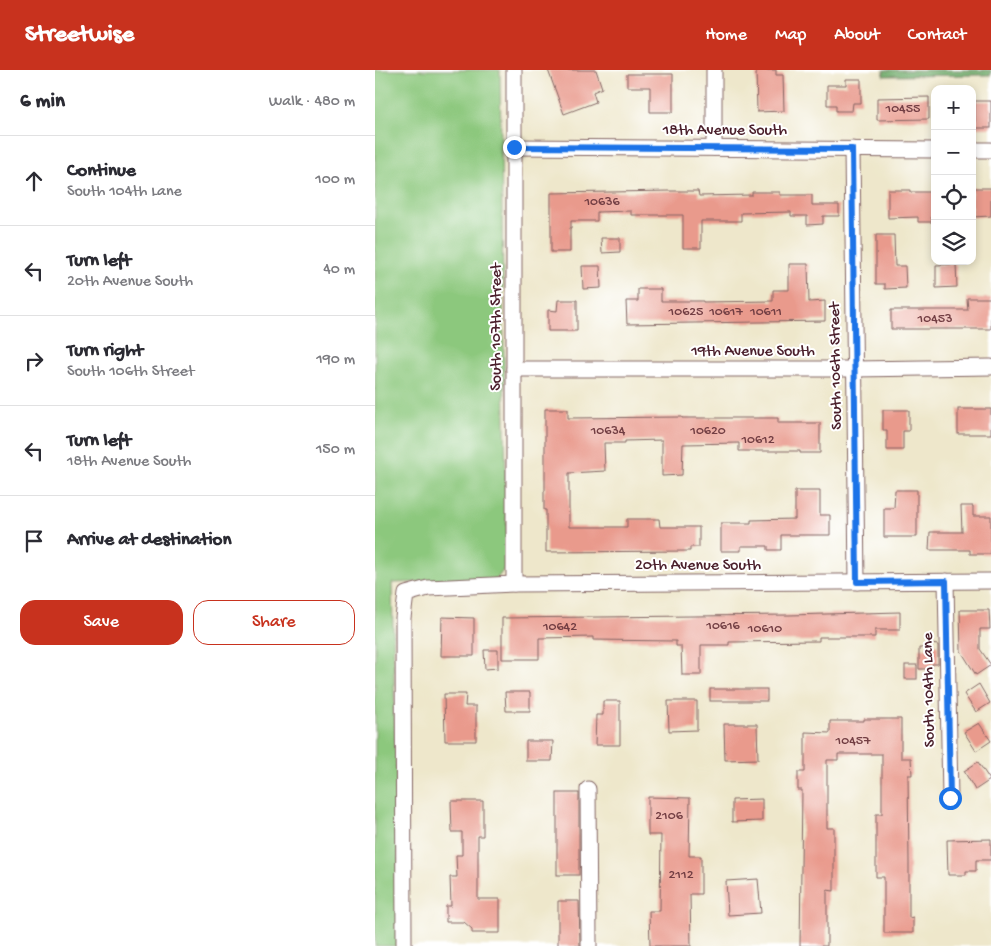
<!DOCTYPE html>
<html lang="en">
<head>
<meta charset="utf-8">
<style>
  :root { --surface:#fff; --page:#f2f2f3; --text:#2b2b33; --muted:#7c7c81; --line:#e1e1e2; --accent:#c8321e }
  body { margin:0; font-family:"Gochi Hand",sans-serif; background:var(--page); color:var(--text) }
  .controls { position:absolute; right:15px; top:15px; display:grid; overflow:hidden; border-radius:10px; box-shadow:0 2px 8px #0003 }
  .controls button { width:45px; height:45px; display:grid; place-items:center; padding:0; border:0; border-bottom:1px solid var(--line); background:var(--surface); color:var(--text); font:25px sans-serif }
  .stop { position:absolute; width:15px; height:15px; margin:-11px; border:4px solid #1a73e8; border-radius:50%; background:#fff }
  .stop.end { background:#1a73e8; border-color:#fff; box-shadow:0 1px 5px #0008 }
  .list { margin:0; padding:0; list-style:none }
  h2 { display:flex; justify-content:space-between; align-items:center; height:65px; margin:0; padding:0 20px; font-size:21px }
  h2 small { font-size:16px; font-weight:400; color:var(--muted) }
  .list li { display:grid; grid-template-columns:32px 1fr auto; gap:15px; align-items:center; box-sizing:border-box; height:90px; padding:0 20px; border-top:1px solid var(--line) }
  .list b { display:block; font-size:19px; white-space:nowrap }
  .list p { margin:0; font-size:16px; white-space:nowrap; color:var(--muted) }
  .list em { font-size:16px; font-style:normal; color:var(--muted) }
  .actions { display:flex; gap:10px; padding:15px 20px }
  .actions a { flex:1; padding:11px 0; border:1px solid var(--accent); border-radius:15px; text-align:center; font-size:18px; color:var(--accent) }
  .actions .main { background:var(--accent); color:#fff }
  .icon { flex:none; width:28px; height:28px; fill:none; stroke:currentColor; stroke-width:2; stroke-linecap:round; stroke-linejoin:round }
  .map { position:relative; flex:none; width:616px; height:876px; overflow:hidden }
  header { display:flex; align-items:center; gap:30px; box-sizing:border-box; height:70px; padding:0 25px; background:var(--accent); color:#fff }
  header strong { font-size:24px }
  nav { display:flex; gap:28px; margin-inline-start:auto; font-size:18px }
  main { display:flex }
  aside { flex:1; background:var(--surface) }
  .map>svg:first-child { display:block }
</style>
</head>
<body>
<header>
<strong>Streetwise</strong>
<nav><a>Home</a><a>Map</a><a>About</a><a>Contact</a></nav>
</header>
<main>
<aside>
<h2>6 min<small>Walk · 480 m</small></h2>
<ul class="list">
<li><svg class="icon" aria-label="ahead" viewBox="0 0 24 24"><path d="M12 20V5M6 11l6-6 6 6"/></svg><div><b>Continue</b><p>South 104th Lane</p></div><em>100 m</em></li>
<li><svg class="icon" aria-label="left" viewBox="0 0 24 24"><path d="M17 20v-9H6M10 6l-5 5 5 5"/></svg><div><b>Turn left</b><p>20th Avenue South</p></div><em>40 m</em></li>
<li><svg class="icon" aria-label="right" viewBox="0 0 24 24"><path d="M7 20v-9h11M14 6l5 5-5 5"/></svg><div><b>Turn right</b><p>South 106th Street</p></div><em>190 m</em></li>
<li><svg class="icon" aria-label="left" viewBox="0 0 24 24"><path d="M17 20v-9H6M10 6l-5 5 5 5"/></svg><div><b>Turn left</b><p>18th Avenue South</p></div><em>150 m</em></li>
<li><svg class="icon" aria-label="arrive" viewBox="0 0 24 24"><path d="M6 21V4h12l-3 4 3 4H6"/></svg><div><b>Arrive at destination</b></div></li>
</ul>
<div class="actions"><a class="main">Save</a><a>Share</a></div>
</aside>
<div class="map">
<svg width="616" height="876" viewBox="0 0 616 876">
  <rect width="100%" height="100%" fill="#fff"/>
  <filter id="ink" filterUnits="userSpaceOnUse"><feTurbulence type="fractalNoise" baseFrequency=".02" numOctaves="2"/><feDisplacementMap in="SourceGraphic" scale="10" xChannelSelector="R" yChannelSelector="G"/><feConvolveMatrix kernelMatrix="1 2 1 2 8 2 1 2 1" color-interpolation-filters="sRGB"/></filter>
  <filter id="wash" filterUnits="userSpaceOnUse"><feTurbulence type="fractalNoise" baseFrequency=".0096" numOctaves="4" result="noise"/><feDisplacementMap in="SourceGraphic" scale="20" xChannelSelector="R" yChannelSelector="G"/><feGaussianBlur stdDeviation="1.12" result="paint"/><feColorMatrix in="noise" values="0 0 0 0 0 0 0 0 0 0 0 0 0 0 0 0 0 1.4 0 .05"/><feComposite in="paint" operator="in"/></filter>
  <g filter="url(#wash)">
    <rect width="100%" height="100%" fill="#eee7cb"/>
    <polygon fill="#8cc87d" stroke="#6b7454" points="0,0 125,0 132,495 121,510 17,513 25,876 0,876"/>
    <polygon fill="#71ac6c" stroke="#5e664c" points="509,0 616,0 616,5 508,6"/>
    <g id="blocks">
      <g fill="#e99a8c">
        <polygon points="173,0 221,0 227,18 218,22 221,32 189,44"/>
        <polygon points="381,0 401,0 401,5 408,5 409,41 382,42"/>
        <polygon points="252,4 298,4 298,42 275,42 275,17 252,17"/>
        <polygon points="471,9 486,9 486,33 478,33 477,41 461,41 461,35 452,35 452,15 471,15"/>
        <polygon points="554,27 554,49 502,50 502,28"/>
        <rect x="600" y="31" width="16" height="27"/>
        <polygon points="597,118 616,118 616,146 597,147"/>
        <polygon points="513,120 535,120 535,122 560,122 560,146 556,146 557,152 543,152 543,147 513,148"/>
        <polygon points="295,121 323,121 324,126 377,125 377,122 405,122 405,125 437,125 437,135 464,135 464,146 448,146 448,154 432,155 432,146 416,146 416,142 366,143 366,151 326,151 326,178 308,178 308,145 256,145 256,141 222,142 222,151 196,151 196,158 195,158 195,182 176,182 176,123"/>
        <polygon points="501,165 519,165 520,196 530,196 531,218 510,219 510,214 501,214"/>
        <polygon points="226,168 245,168 245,182 227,183"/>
        <polygon points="414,194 433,194 434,232 450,231 450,251 252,254 251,231 263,231 263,219 286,219 286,231 328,231 328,232 398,231 398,220 414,220"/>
        <polygon points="581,194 582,217 561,218 561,195"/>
        <polygon points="207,196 225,196 226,218 208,219"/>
        <polygon points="592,228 616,228 616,259 516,259 516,240 593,240"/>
        <polygon points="183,230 202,230 202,261 173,261 173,240 182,241"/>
        <polygon points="170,339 193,339 193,348 307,347 307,348 403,348 403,353 445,353 445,383 425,383 425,381 364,381 364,373 308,374 307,405 287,406 287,370 250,371 250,373 229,373 230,401 194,403 194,457 252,457 252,449 284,449 285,457 324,457 324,477 315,477 315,481 171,482 171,440 169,440 169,421 170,421"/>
        <rect x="583" y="339" width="33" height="25"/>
        <polygon points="508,340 534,340 534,361 528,361 528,380 512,380 512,360 508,360"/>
        <polygon points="520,420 542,420 542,467 509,467 509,438 519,438"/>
        <polygon points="420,421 445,421 445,445 455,445 455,465 406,465 406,480 393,480 393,476 366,476 366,481 346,481 346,453 376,453 376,450 420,449"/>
        <polygon points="586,436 598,436 598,446 616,446 616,484 595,484 595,480 554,480 555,462 587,462"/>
        <polygon points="585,540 614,540 615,559 605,559 605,579 616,595 601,605 586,581"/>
        <polygon points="525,542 525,560 500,560 500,567 444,567 444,571 354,572 354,575 326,575 326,605 307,605 306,576 301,576 301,571 218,570 218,567 164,568 164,589 127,589 127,548 414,545"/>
        <polygon points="67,547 99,548 99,586 66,586"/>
        <polygon points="555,574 563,575 563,594 557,594 557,599 544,599 544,578 555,578"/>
        <polygon points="109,580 123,580 123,598 110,599"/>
        <rect x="530" y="595" width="12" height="14"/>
        <polygon points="604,614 615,633 601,642 589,624"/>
        <rect x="335" y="619" width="57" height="12"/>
        <polygon points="130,622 155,622 155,641 131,641"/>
        <polygon points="69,624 91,624 90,636 101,636 101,671 70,671"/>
        <polygon points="228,631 245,631 245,675 220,675 221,645 228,645"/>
        <polygon points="293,631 322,631 322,660 294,661"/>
        <polygon points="489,649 526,649 526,688 536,688 537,705 533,705 534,792 534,848 538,847 538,863 509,863 509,807 501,807 501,744 507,744 507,684 463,684 463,690 452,690 452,758 459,758 459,821 452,820 452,876 425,876 427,720 423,720 423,702 430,702 430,662 455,663 455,651 489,651"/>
        <polygon points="604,653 616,671 601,681 589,662"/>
        <polygon points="349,654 382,654 383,689 350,690"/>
        <polygon points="151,671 178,671 177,691 151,691"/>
        <polygon points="603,692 615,710 600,720 589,701"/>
        <rect x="182" y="723" width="22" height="82"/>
        <polygon points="273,727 315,728 314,786 326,786 326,824 315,824 316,876 275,876 274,841 285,841 286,765 273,765"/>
        <polygon points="387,729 387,751 357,752 357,730"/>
        <polygon points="76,731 108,731 108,766 103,766 103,829 125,829 125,863 97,863 97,859 89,852 71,852 71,836 76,836 75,807 82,807 81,785 87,785 87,762 77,762"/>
        <polygon points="616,769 616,790 601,790 601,801 591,801 591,805 573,805 572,770"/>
        <polygon points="383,809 386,843 353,845 351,811"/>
        <polygon points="183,831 204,831 205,876 183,876"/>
      </g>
    </g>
  </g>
  <g filter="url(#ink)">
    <use href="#blocks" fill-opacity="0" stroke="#836563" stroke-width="1"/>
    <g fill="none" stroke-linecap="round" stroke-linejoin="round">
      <g stroke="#836563" stroke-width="17">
        <g id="street">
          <polyline points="139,0 139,514"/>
          <polyline points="139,77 560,80"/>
          <polyline points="339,78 339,0"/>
          <polyline points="477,79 482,512"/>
          <polyline points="597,80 616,80"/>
          <polyline points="139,299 480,299 616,297"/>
          <polyline points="571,511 575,728"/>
          <polyline points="213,719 214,876"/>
          <polyline points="29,876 28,548 31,524 53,518 139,514 616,511"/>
        </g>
      </g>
      <use href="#street" stroke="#fff" stroke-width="15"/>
    </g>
  </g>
  <g fill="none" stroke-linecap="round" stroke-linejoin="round" filter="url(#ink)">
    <polyline stroke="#1a73e8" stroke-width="6" points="139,77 477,79 482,512 571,511 575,728"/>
  </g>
  <g text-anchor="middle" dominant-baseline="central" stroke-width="4" stroke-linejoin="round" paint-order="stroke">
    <g font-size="14" fill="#723e43">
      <text x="528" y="39">10455</text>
      <text x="227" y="132">10636</text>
      <text x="311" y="242">10625</text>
      <text x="351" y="242">10617</text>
      <text x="391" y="242">10611</text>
      <text x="560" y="249">10453</text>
      <text x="233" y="361">10634</text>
      <text x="333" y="361">10620</text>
      <text x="383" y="370">10612</text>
      <text x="348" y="556">10616</text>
      <text x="185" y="557">10642</text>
      <text x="390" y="559">10610</text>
      <text x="478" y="671">10457</text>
      <text x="294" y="746">2106</text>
      <text x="306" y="805">2112</text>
    </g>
    <g font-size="16" fill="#4a1f2b" stroke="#fff">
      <text x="350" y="61">18th Avenue South</text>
      <text transform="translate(122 257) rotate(-90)">South 107th Street</text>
      <text x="378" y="282">19th Avenue South</text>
      <text transform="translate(462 296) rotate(-91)">South 106th Street</text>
      <text x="323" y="496">20th Avenue South</text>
      <text transform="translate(555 620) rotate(-91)">South 104th Lane</text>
    </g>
  </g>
</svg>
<div class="controls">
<button>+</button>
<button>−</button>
<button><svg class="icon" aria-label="locate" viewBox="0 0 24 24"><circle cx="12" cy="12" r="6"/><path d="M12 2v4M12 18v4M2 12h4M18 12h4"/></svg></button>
<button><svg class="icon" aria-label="layers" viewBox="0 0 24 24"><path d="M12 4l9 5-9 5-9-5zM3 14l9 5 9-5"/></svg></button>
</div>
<div class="stop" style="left:575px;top:728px"></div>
<div class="stop end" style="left:139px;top:77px"></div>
</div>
</main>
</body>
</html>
